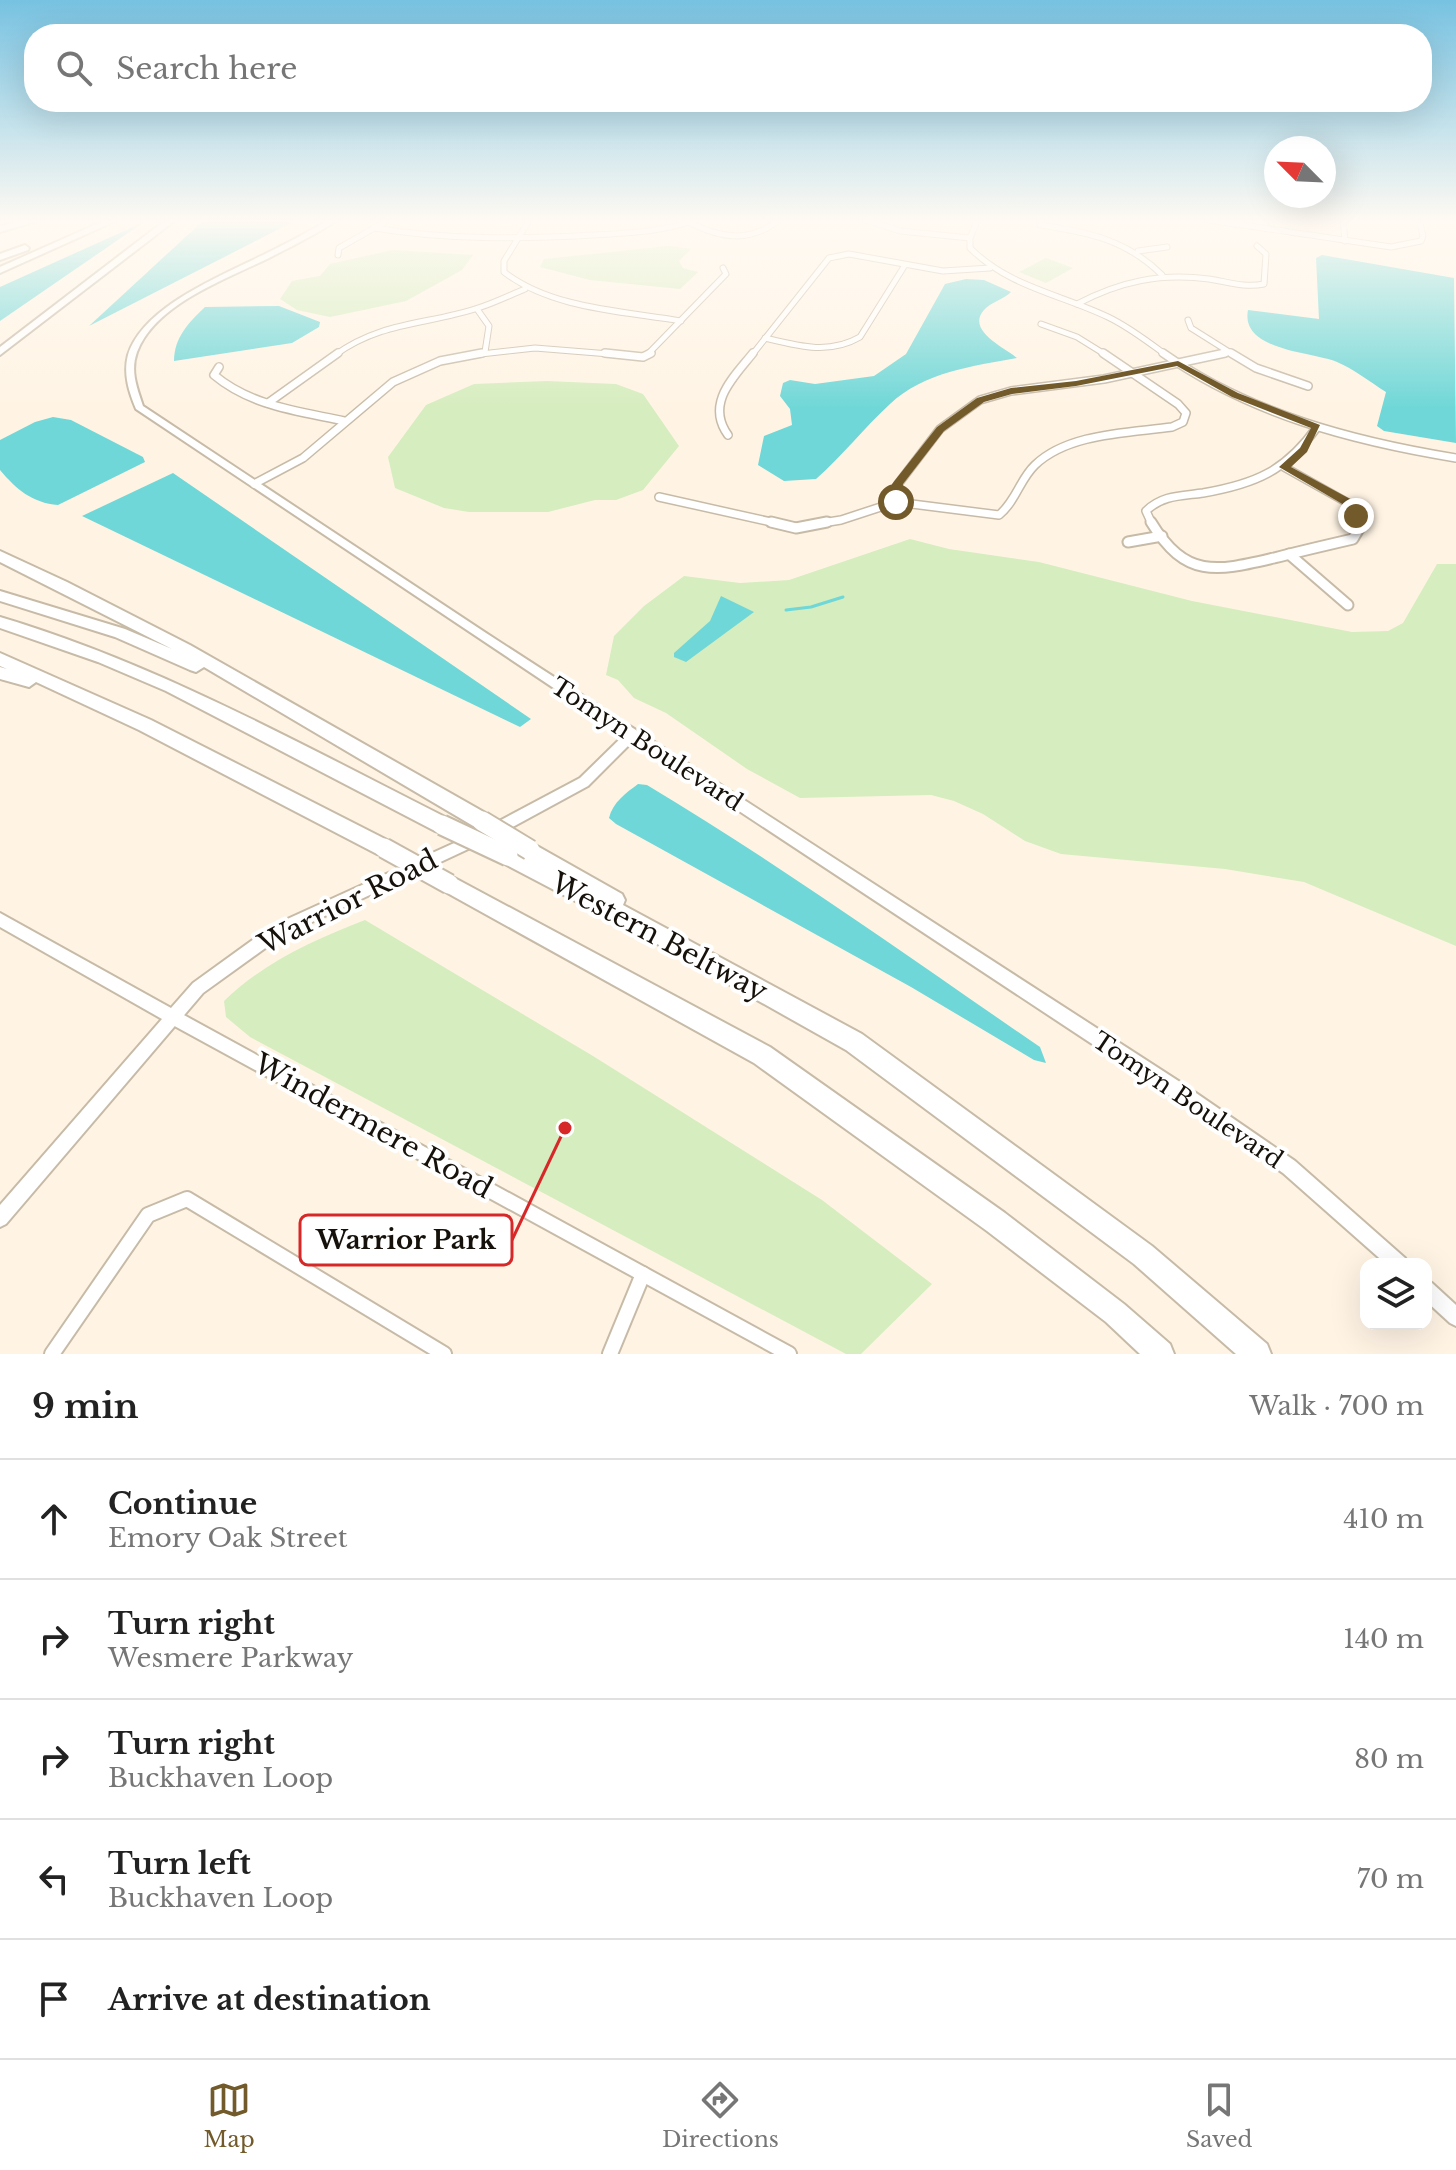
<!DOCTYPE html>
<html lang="en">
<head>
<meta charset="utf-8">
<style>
  :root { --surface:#fff; --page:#f6f6f6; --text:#222; --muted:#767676; --line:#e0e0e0; --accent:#725a2b }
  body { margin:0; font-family:"Libre Baskerville",serif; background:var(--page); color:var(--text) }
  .controls { position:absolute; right:24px; bottom:24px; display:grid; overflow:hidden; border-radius:16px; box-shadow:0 8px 32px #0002 }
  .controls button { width:72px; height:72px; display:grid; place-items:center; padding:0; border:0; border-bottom:2px solid var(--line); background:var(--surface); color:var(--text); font:40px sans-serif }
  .compass { position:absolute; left:1264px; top:136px; width:72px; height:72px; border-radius:50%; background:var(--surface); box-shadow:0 8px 32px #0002; rotate:294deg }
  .stop { position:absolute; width:24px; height:24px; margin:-18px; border:6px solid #725a2b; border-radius:50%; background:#fff }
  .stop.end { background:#725a2b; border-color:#fff; box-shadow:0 2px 8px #0008 }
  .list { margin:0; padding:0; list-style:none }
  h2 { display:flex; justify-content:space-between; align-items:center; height:104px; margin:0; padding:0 32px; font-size:34px }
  h2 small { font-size:26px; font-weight:400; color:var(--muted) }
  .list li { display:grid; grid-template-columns:52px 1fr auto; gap:24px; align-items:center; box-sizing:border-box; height:120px; padding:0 32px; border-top:2px solid var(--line) }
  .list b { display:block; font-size:30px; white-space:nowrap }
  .list p { margin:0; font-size:26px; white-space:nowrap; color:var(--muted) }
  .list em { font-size:26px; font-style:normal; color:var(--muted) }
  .icon { flex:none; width:44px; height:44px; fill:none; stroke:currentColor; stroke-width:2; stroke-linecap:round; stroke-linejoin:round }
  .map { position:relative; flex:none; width:1456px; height:1354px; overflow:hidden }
  .search { position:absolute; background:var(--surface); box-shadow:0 8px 32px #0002; left:24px; right:24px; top:24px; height:88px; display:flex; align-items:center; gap:20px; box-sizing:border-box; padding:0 28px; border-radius:32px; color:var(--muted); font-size:30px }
  .sheet { height:704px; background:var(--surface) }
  nav { display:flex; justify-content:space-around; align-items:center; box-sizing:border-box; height:112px; border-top:2px solid var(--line); background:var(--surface); font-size:22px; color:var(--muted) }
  nav a { display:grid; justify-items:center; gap:4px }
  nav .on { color:var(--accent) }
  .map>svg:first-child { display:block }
</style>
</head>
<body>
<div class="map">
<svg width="1456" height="1354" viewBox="0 0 1456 1354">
  <rect width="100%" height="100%" fill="#fff4e4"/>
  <g fill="#d6edbf">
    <polygon points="669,246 691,249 679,261 683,268 698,272 680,289 590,280 540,267 544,259"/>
    <polygon points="393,250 473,255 462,270 406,301 330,317 297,310 280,299 292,281 320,276 330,264"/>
    <polygon points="1046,258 1073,268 1046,283 1019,272"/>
    <polygon points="547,381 616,384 643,394 679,446 643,490 616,500 595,500 548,512 469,512 444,508 395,488 388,457 426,405 474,384"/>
    <polygon points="910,539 949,549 1039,562 1192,601 1352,632 1388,631 1403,623 1437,564 1456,564 1456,946 1304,882 1225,869 1061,854 1025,841 983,814 954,801 931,795 800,798 747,769 666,713 634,698 618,680 606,675 614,636 644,606 684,576 740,583 789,580"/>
    <path d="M365,920L593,1056L822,1200L932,1284L861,1354H846L250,1037L226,1017L224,1001C264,962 314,940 365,920Z"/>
  </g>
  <g fill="#6fd7d7">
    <polygon points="205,219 273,219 291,223 89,326"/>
    <polygon points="144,222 0,321 0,287"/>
    <path d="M1322,255L1454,278L1456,443L1384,431L1377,426L1386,392C1370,382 1354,369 1337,362C1313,352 1240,351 1248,310L1319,319L1316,258Z"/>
    <path d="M966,279L984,280L1011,292C1004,299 991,302 984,310C965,331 1008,349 1017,358C973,366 924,372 890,404C864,428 842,456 816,479L784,481L758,465L764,436L792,425L790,409L780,396L783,383L790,380L815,384L874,376L906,354L945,284Z"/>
    <path d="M279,306L320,322L319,327L292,343L174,361C174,338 188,323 205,307Z"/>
    <path d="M53,417L71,420L143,457L145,462L58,505C32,503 16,489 0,470V440L35,422Z"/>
    <polygon points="173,473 531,719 520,727 82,516"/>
    <polygon points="721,596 754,612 686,662 674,657 674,653 710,621"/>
    <path d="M638,784L647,785C782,866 910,958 1040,1047L1046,1063L1034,1060L911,987L616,824L609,818C613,802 626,793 638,784Z"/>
  </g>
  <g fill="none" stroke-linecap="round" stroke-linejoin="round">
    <polyline stroke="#6fd7d7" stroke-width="3" points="786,610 811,607 843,597"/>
    <g stroke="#c7bba8" stroke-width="7">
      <g id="minor-far3">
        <path d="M530,219L504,261V272C552,309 623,311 681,321"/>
        <polyline points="863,219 900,231 970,238"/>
        <path d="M978,219L970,238V248C1009,287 1060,294 1108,317C1129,327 1147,341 1166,355"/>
        <polyline points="1202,219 1391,247 1421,241 1423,236 1419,219"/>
        <polyline points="1343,219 1345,241"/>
        <path d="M688,222C721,238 750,244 780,219"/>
        <path d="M1040,225C1088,232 1127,240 1162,275"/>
        <path d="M374,228C447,240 521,239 594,235C629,233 664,232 697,219"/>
        <polyline points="1138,251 1167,247"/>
        <polyline points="338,255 339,248 390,219"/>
        <path d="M1077,304C1121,281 1160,273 1209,279C1228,282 1245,288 1264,284L1266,254L1257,246"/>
        <polyline points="477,309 489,326 485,352"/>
        <polyline points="1188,320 1191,328 1234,355"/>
        <polyline points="1041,324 1077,337 1106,355"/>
        <path d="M765,338C798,346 829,355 860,337L905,265"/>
        <path d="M335,355C382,321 427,325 478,308C494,303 510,295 525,289"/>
        <polyline points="472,355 535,348 622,355"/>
        <polyline points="647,355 726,274 723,268"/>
        <polyline points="752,355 829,258 849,254 943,271 990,268"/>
        <polyline points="1216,355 1228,352"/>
      </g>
    </g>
    <g stroke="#c7bba8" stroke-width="10">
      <g id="minor-far2">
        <polyline points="605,353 643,357 651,353"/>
        <path d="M1163,353C1250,414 1352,441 1456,458"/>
        <polyline points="1231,353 1256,368 1308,386"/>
        <path d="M219,367L214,375C251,406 298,411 344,421"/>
        <polyline points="268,403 338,353"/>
        <path d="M728,435C705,403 734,377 753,353"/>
        <polyline points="1284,467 1348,503 1359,524"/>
        <polyline points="254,484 303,458 393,382 440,361 482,353"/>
        <polyline points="659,497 780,524"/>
        <polyline points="896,502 898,484 940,429 980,400 1011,391 1104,379 1225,353"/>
        <path d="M816,524L841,520L896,502L999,515C1016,501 1020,479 1035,465C1068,433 1129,433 1172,427L1183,422L1186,413L1178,404L1103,353"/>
        <path d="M1152,524L1146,511C1162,495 1182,496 1203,493C1255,484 1286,471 1317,427"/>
      </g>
    </g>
    <g stroke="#c7bba8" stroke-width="13">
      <g id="minor-far1">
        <polyline points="771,522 796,528 827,522"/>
        <path d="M1151,522C1186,580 1218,571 1274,558C1301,551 1327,545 1353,539L1360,527L1358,522"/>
        <polyline points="1128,542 1162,536"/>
        <polyline points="1289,554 1348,605"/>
      </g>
    </g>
    <g stroke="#c7bba8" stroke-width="18">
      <g id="minor">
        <polyline points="171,1016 789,1354"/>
        <polyline points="52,1354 148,1215 187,1199 444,1354"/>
        <polyline points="610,1354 643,1274"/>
      </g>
    </g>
    <g stroke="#c7bba8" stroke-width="4">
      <g id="tertiary">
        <path d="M331,219H339C317,234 292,246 269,258C226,279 155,304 137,352C130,371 137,388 143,406L486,633L1180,1082L1295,1161L1405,1258L1408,1264H1386L1283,1173L1168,1094L633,741L588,786L498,835L493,837L488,835L487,831L488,827L580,778L624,735L136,409C129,392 123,374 128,355C143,306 223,275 265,254C288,243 309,231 331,219Z"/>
        <polygon points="474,834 479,836 480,840 479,844 282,936 203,993 6,1224 0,1227 0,1205 162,1019 0,927 0,913 171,1008 193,983 272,926"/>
        <polygon points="1426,1280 1432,1283 1456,1305 1456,1326 1450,1323 1426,1301"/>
      </g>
    </g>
    <g stroke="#c7bba8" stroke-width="4">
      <g id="motorway">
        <polygon points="29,219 45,219 0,232 0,226"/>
        <polygon points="108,219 120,219 0,273 0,267"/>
        <polygon points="167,219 177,219 0,355 0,347"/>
        <polygon points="25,245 29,248 28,250 0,260 0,254"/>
        <polygon points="0,551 67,582 190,645 489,815 491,821 489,827 482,829 475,827 204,667 196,672 190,670 115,637 0,601 0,591 125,629 172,649 0,562"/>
        <path d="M0,617C158,664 302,745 449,819L451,825L449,831L442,833L435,831L166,691L98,662L0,628Z"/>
        <polygon points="0,653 151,720 391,842 393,848 391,854 384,856 377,854 139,730 36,682 29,687 0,679 0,667 7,669 0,666"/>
        <polygon points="530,842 622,894 625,900 623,905 862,1034 1152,1246 1267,1344 1271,1354 1236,1354 1134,1264 846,1050 661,946 501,862 499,856 501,850 508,848 522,854 521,850 523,844"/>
        <polygon points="449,875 770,1047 1005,1213 1124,1304 1170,1344 1174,1354 1140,1354 1106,1322 987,1231 754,1063 442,890 439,884 442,878"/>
      </g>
    </g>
    <use href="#minor-far3" stroke="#fff" stroke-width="5"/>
    <use href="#minor-far2" stroke="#fff" stroke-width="7"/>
    <use href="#minor-far1" stroke="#fff" stroke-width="9"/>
    <use href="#minor" stroke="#fff" stroke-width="14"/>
    <use href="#tertiary" fill="#fff" fill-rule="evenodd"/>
    <use href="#motorway" fill="#fff" fill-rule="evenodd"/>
    <g stroke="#c7bba8" stroke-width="23" stroke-linecap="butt">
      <g id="motorway-bridge">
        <polyline points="482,821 530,850"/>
        <polyline points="442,825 508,856"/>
        <polyline points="384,848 449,884"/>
      </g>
    </g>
    <use href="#motorway-bridge" stroke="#fff" stroke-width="19"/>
  </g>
  <linearGradient id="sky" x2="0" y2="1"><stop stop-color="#77c2e1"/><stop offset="0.54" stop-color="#fffaf3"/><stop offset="1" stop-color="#fffaf3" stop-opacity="0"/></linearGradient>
  <rect width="1456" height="409" fill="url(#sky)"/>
  <polygon fill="#725a2b" points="1178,361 1238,393 1320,425 1307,452 1291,467 1352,500 1361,516 1359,518 1352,518 1344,505 1279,467 1300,448 1311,428 1232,397 1177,366 1076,386 1012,394 984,402 944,431 903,484 900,504 891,502 892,484 937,427 977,398 1011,388 1076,381"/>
  <g text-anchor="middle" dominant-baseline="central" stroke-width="8" stroke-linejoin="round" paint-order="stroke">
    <g font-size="24" fill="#16120b" stroke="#fff">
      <text transform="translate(647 744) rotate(33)">Tomyn Boulevard</text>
      <text transform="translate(1188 1100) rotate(34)">Tomyn Boulevard</text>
    </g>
    <g font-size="28" fill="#16120b" stroke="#fff">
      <text transform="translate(348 902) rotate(-27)">Warrior Road</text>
      <text transform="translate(659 937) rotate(28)">Western Beltway</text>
      <text transform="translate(373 1126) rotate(29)">Windermere Road</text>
    </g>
  </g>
  <path fill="none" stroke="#d62828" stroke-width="3" d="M565 1128L512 1240"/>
  <circle fill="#d62828" stroke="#fff" stroke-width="3" cx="565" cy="1128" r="8"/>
  <rect fill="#fff" stroke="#d62828" stroke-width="3" x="300" y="1215" width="212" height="50" rx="8"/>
  <g font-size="26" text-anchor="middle" font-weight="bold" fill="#16120b">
    <text x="406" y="1249">Warrior Park</text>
  </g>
</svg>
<div class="controls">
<button><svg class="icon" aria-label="layers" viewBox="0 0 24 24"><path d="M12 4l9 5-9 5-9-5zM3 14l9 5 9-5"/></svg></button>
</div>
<svg class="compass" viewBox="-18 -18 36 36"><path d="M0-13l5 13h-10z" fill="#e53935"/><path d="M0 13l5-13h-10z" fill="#767676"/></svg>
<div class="stop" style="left:896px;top:502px"></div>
<div class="stop end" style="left:1356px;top:516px"></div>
<div class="search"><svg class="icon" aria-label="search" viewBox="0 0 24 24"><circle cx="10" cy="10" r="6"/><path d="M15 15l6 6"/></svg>Search here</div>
</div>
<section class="sheet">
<h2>9 min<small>Walk · 700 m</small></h2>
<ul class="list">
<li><svg class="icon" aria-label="ahead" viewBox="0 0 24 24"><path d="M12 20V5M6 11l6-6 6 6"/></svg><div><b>Continue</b><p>Emory Oak Street</p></div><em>410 m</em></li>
<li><svg class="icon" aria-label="right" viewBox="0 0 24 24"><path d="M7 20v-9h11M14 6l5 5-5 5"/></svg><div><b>Turn right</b><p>Wesmere Parkway</p></div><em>140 m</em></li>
<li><svg class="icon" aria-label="right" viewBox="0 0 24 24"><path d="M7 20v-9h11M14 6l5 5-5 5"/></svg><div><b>Turn right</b><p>Buckhaven Loop</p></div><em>80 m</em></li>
<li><svg class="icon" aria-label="left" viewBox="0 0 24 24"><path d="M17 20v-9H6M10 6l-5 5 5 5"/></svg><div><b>Turn left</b><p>Buckhaven Loop</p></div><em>70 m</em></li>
<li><svg class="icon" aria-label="arrive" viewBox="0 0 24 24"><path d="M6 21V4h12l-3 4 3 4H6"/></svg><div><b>Arrive at destination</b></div></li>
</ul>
</section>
<nav>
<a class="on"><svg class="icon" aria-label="map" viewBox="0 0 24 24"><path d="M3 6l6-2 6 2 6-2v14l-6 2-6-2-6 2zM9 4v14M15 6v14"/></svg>Map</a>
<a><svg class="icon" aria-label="directions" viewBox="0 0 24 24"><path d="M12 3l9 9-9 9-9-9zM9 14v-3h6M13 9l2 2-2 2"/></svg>Directions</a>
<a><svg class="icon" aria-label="saved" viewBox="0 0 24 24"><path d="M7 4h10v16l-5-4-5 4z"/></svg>Saved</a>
</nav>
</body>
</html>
